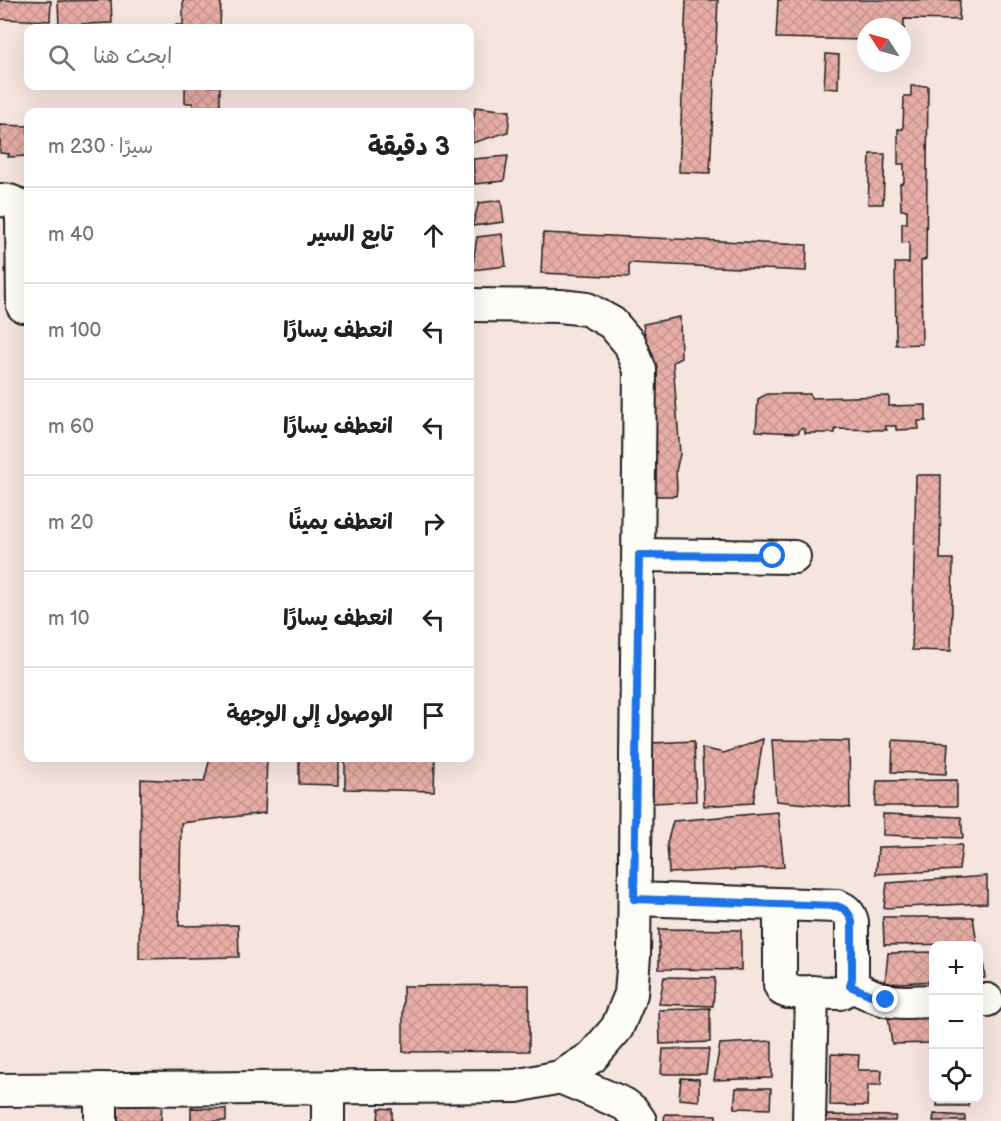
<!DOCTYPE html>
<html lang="ar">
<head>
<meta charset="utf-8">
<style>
  :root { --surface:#fff; --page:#f2f2f2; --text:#202124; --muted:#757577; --line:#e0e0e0 }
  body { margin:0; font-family:"Balsamiq Sans","Playpen Sans Arabic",sans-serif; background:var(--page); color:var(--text); direction:rtl }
  .controls { position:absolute; right:18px; bottom:18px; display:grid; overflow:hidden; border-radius:12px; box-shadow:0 6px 24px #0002 }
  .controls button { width:54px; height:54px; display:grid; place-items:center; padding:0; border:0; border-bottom:2px solid var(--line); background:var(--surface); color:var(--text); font:30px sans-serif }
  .compass { position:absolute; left:857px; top:18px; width:54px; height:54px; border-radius:50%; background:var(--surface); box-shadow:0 6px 24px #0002; rotate:306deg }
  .stop { position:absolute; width:18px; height:18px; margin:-14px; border:4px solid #1a73e8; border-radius:50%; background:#fff }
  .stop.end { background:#1a73e8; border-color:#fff; box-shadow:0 2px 6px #0008 }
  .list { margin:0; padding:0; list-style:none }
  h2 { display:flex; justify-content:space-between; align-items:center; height:78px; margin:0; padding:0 24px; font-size:26px }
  h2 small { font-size:20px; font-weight:400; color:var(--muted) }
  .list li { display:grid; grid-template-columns:39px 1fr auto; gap:18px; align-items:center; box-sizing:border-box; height:96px; padding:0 24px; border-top:2px solid var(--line) }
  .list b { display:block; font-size:22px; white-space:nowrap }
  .list em { font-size:20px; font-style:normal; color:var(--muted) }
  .icon { flex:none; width:33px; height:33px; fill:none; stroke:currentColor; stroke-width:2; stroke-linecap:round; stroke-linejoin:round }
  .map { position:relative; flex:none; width:1001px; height:1121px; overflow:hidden; direction:ltr }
  .search { position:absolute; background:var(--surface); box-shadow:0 6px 24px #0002; left:24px; top:24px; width:450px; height:66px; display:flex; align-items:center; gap:15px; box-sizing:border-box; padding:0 21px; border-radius:12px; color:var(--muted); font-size:22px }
  .panel { position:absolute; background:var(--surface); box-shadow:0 6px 24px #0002; left:24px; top:108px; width:450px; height:654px; border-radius:12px; direction:rtl }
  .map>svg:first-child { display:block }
</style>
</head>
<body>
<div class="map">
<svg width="1001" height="1121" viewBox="0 0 1001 1121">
  <defs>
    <pattern id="building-cross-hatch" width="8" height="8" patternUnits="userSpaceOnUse" patternTransform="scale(1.5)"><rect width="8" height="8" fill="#e7ada6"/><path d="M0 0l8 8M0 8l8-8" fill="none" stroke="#c6948e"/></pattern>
  </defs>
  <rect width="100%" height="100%" fill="#f6e4df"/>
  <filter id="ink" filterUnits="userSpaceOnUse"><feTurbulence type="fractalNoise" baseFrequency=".0167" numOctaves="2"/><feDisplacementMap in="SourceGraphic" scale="12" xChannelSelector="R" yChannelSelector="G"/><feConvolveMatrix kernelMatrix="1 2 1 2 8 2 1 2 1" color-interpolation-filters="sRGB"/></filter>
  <g filter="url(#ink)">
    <g fill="url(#building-cross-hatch)" stroke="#1c1c1c" stroke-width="1.5">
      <polygon points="0,0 51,1 50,21 0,19"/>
      <polygon points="111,0 112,23 59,25 58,1"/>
      <polygon points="183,0 221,0 220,28 176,28 176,25 183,25"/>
      <polygon points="686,0 718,0 710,173 679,172"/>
      <polygon points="778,0 960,0 959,20 904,19 904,41 902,41 902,27 866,27 866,40 776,38"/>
      <polygon points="826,54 839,55 838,89 824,88"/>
      <polygon points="185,86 220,86 220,112 193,112 193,103 185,103"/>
      <polygon points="911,86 928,86 926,259 921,261 922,344 896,345 895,263 909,263 909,242 902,243 902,223 907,223 907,210 901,210 900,184 904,182 904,164 898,164 898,129 903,129 904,96 911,96"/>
      <polygon points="475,107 510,111 508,132 472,143"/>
      <polygon points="0,125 28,126 28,156 8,157 9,154 0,153"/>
      <polygon points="870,154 885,154 883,204 868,204"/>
      <polygon points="508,156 504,181 475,184 473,159"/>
      <polygon points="501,200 504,222 472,226 479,203"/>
      <polygon points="543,233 807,245 806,271 629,263 629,277 541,273"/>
      <polygon points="502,234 506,266 472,270 477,237"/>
      <polygon points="680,317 681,358 673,362 680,454 676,471 677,488 676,496 644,496 651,366 643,324"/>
      <polygon points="767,394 810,394 811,398 889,396 889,406 926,405 926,421 918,421 919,429 896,430 896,426 885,426 887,430 835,429 835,433 805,433 805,429 801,428 798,433 756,431 758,399"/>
      <polygon points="916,475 941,475 940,559 953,559 951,651 912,650"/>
      <polygon points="763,739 753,803 704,806 702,748 724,753"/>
      <polygon points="772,740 849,741 850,808 776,801"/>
      <polygon points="893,740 948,743 946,774 892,772"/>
      <polygon points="694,741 696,801 653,803 652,743"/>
      <polygon points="210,758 267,758 265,813 181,823 179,926 238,925 239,957 139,959 141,779 204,782"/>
      <polygon points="299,758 339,758 339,785 299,784"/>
      <polygon points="345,758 435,758 434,791 345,789"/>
      <polygon points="957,780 957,806 875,806 877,781"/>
      <polygon points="778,812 784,867 669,873 667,843 673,821"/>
      <polygon points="883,814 961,817 963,838 883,835"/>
      <polygon points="962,845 959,870 876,874 878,847"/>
      <polygon points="987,876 987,903 884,908 887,883"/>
      <polygon points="883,917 973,917 977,944 884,945"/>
      <polygon points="659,929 741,930 741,970 659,969"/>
      <polygon points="978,951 982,951 985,978 978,978"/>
      <polygon points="934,952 934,981 885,984 888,953"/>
      <polygon points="664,977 715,978 713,1006 659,1004"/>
      <polygon points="529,985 529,1051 403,1052 403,986"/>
      <polygon points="710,1008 710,1042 660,1044 659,1010"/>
      <polygon points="934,1015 934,1043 892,1044 888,1016"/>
      <polygon points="772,1041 772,1078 714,1080 720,1044"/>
      <polygon points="663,1049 709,1049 706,1074 661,1074"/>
      <polygon points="831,1054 859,1055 858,1070 882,1070 881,1085 868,1085 867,1106 830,1105"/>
      <polygon points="681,1078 699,1079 699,1101 679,1099"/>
      <polygon points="736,1088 771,1088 770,1109 734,1108"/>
      <polygon points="938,1098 969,1098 968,1106 937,1106"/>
      <polygon points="118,1100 162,1102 161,1121 113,1121 114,1107"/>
      <polygon points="191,1108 226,1109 226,1121 191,1121"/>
      <polygon points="379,1108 392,1109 392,1121 378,1121"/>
      <polygon points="665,1114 716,1115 716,1121 664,1121"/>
      <polygon points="934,1114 965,1116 965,1121 933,1121"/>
      <polygon points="826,1115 896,1116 895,1121 826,1121"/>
    </g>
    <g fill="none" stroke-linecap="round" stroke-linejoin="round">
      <g stroke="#1c1c1c" stroke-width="36">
        <g id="minor">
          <path d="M0,200C14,200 20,204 22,218L23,306"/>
          <polyline points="639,555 794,557"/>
          <path d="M635,899L837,906C846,909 850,913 852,922V979C850,987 847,990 840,993L788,992L783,990L780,985V905"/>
          <path d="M851,985C862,991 873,997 886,1000C901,1004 918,1001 934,1001"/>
          <polyline points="978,1000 987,1000"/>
          <polyline points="560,1077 624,1104 633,1111 640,1121"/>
          <polyline points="0,1090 516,1086 560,1077 592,1057 617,1028 631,994 634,956 640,370 630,344 612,323 587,309 560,306 470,305"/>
          <polyline points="101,1121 101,1089"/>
          <polyline points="328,1121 328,1087"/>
          <polyline points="809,1121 812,992"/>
        </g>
      </g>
      <use href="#minor" stroke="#fdfcf7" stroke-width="32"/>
    </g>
  </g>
  <g fill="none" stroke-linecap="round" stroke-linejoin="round" filter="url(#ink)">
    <path stroke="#1a73e8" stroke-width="8" d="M773,556L639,555L634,899L837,906C846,909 850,913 852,922V979L850,986L871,995L886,1000"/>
  </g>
</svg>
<div class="controls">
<button>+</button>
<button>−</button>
<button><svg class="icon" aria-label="locate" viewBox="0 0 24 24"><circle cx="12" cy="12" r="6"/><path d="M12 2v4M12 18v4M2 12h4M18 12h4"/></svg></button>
</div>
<svg class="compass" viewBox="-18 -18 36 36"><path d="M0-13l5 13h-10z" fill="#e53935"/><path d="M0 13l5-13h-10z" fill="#757577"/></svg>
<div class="stop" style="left:773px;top:556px"></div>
<div class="stop end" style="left:886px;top:1000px"></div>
<div class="search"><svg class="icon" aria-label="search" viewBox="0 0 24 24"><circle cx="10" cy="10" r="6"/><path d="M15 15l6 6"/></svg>ابحث هنا</div>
<section class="panel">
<h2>3 دقيقة<small>سيرًا · 230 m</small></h2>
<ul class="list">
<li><svg class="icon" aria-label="ahead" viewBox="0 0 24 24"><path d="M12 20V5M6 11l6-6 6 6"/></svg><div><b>تابع السير</b></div><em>40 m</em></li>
<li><svg class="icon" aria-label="left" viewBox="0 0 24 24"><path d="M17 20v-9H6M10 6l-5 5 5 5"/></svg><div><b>انعطف يسارًا</b></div><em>100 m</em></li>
<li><svg class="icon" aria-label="left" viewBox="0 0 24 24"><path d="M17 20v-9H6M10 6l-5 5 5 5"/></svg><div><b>انعطف يسارًا</b></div><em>60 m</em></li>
<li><svg class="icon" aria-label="right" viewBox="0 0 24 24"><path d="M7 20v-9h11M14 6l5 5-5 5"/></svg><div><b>انعطف يمينًا</b></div><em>20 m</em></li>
<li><svg class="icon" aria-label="left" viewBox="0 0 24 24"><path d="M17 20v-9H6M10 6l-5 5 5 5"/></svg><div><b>انعطف يسارًا</b></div><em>10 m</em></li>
<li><svg class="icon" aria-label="arrive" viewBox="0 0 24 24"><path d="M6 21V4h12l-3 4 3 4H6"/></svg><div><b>الوصول إلى الوجهة</b></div></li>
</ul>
</section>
</div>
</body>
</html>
